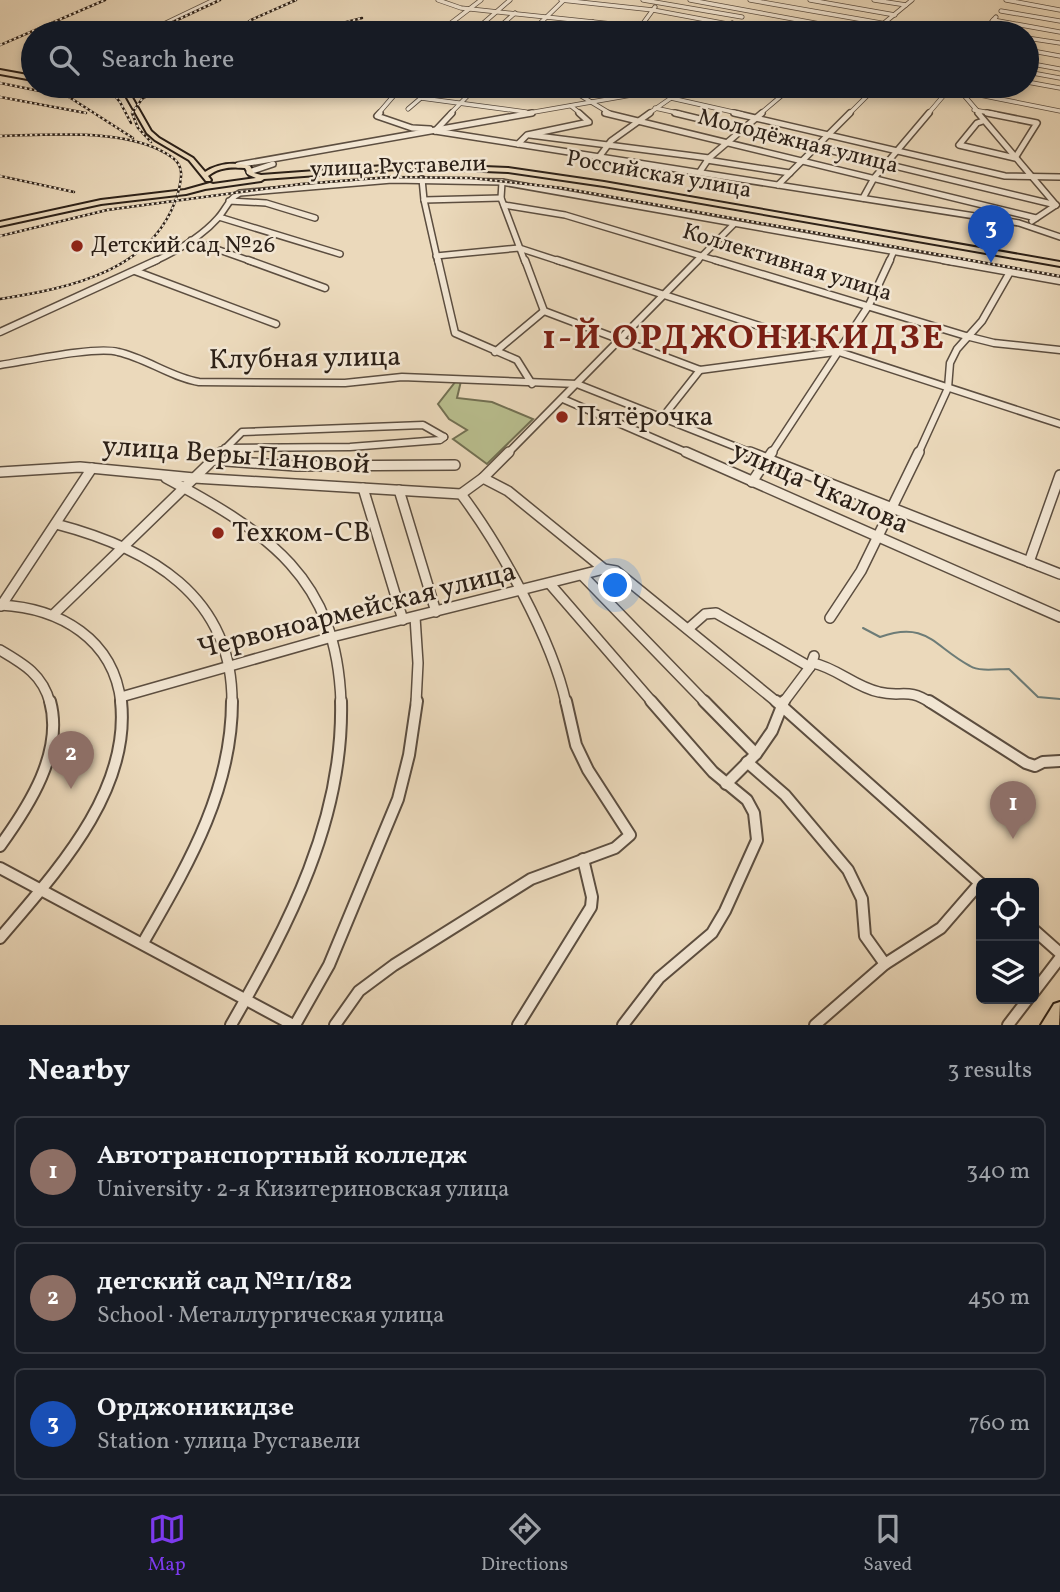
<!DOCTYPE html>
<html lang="en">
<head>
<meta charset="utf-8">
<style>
  :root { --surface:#171b24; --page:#242831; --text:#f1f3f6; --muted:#9ea1a6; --line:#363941; --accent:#7c3aed }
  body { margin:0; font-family:Vollkorn,serif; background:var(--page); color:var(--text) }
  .controls { position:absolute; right:21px; bottom:21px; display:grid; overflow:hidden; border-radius:10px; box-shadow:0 4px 10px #0003 }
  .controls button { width:63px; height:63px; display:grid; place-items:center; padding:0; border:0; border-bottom:2px solid var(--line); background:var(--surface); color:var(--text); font:35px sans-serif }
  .you { position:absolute; left:616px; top:586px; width:24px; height:24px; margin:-18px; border:5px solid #fff; border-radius:50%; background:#1a73e8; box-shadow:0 0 0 10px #1a73e833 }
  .badge { display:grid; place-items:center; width:46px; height:46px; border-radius:50%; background:var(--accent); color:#fff; font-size:23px; font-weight:700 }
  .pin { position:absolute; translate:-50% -58px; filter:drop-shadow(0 2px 4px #0008) }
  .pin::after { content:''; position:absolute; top:37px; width:24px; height:21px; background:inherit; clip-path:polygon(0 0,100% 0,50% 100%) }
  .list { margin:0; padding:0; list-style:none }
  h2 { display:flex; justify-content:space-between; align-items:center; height:91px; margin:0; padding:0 28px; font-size:30px }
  h2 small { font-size:23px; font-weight:400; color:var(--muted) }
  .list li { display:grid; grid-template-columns:46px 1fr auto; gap:21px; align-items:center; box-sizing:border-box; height:112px; margin:0 14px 14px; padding:0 14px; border:2px solid var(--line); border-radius:10px }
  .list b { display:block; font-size:26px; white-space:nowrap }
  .list p { margin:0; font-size:23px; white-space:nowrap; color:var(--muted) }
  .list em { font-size:23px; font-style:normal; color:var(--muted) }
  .icon { flex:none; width:38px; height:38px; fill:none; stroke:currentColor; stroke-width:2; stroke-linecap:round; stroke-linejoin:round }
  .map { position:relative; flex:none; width:1060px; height:1025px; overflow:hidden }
  .search { position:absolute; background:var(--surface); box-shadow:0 4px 10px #0003; left:21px; right:21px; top:21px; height:77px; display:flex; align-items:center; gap:18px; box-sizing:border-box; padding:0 24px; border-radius:38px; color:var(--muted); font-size:26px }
  .sheet { height:469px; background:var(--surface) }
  nav { display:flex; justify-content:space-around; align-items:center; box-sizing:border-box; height:98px; border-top:2px solid var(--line); background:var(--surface); font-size:19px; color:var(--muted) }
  nav a { display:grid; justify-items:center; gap:4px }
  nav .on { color:var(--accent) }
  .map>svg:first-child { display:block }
</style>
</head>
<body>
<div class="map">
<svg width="1060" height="1025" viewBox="0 0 1060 1025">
  <rect width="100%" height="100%" fill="#ebd9bb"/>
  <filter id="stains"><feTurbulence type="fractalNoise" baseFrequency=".00286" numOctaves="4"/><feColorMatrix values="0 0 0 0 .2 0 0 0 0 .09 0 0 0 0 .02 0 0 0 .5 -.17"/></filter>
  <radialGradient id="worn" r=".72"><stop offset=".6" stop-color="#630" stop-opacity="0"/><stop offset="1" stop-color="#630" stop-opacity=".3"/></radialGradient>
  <polygon fill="#b9bf8f" stroke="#727053" stroke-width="2" points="456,381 461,381 457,398 492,402 533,419 487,464 453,439 467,430 449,419 438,404"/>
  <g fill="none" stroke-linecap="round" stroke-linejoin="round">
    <path stroke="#6d7c77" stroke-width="2" d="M863,628L880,637C927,620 934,647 970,666C979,672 998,669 1009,669L1038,697L1060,699"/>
    <g stroke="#5c4e40" stroke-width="5">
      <g id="minor-far4">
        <polyline points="438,0 461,8 641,27 674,33"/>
        <polyline points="561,0 653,10 776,33"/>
        <polyline points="643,0 742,17"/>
        <polyline points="690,0 869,33"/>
        <polyline points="750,0 938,33"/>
        <polyline points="810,0 895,15"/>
        <polyline points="874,0 906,5"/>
        <polyline points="1006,0 1060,10"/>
        <polyline points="1001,11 1060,21"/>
        <polyline points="993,20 1060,32"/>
        <polyline points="496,30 515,13"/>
        <polyline points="985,30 1002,33"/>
        <polyline points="145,33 214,0"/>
        <polyline points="438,33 481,0"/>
        <polyline points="472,33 510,0"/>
        <polyline points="530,33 564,0"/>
        <polyline points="583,33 593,22"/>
        <polyline points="636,33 655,7"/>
        <polyline points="717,33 732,23"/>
        <polyline points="872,33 912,0"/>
        <polyline points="982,33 996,17"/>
        <polyline points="1027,38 1060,43"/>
        <polyline points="1027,50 1060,56"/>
        <polyline points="1027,63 1060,69"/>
        <polyline points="1027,72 1060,78"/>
        <polyline points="1027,82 1060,88"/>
        <polyline points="515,86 578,94 611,114"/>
        <polyline points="653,86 671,98 742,114"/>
        <polyline points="698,86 733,94 744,86"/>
        <polyline points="956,86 980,114"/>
        <polyline points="118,91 157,86"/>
        <polyline points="960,91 1060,111"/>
        <polyline points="578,94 589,86"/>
        <polyline points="421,98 526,112"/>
        <polyline points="571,106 581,114"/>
        <polyline points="655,108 682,114"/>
        <polyline points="408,109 435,86"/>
        <polyline points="974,110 996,114"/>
        <polyline points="378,114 402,86"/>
        <polyline points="450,114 477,86"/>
        <polyline points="523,114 683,86"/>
        <polyline points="648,114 671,98"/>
        <polyline points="760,114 793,86"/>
        <polyline points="849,114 877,86"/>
        <polyline points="928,114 950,88 955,86"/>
      </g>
    </g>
    <g stroke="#5c4e40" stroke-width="8">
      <g id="minor-far3">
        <polyline points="380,113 377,116 412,128 430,129"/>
        <polyline points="605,113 1036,218"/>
        <polyline points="675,113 1056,205"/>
        <polyline points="734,113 1005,176 1060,177"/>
        <polyline points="978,113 1056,205"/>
        <polyline points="983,121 977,123 959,145 1015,158 1037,123 987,113"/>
        <polyline points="435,131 1019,223 1060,237"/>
        <polyline points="435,131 452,113"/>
        <polyline points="530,135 709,158"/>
        <polyline points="518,144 527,135 589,122 579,113"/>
        <polyline points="599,157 611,141 650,113"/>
        <polyline points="707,160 790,173"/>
        <polyline points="238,165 532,113"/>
        <polyline points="249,172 273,164"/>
        <polyline points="699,173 709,158 762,113"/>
        <polyline points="422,179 424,200 438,262"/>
        <polyline points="502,182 501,198 525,262"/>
        <polyline points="778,185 850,113"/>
        <polyline points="863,198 874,178 929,113"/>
        <polyline points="424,200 501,198"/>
        <polyline points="229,201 266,203 315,218"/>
        <polyline points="504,205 565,215 721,262"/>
        <polyline points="219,217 340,254"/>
        <polyline points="1032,221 1056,205"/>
        <polyline points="191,240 253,262"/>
        <polyline points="436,256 519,248 562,262"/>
        <path d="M153,262C175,252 202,236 218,218C226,209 229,198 240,193L392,180L502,182L953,262"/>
        <polyline points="696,262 733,225"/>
        <polyline points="889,262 894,251"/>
      </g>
    </g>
    <g stroke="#5c4e40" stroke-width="9">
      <g id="minor-far2">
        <polyline points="248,260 325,288"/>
        <polyline points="438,260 455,333 517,360 532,384"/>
        <polyline points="525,260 544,311 700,370 835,352"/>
        <polyline points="557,260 1060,424"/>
        <polyline points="715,260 966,336 994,343 1060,350"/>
        <polyline points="943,260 1060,281"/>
        <polyline points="135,271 276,324"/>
        <polyline points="0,332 157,260"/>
        <polyline points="495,352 544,311"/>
        <path d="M0,365C27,361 95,346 118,352C146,358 170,377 199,382L345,383L402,377L577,384L754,454"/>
        <polyline points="563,399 690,454"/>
        <polyline points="662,418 700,370"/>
        <polyline points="225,448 350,447 440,440 444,437"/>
        <polyline points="220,454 242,432 423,425 444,437"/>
        <polyline points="507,454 698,260"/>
        <polyline points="771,454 869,305 890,260"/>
        <polyline points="918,454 948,388 950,363 957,349 982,321 1010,272"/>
      </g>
    </g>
    <g stroke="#5c4e40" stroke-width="12">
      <g id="minor-far1">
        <polyline points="686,452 1060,617"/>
        <polyline points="750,452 1060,574"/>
        <polyline points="212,460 296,466 455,465"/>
        <polyline points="0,472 80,467 194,478 461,494 483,478 509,452"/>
        <path d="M166,478C268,533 337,577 341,703"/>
        <polyline points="483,478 508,491 604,569 616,571 778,703"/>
        <polyline points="752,482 772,452"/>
        <polyline points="363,488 403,620"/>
        <polyline points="399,490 436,612"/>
        <path d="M461,494C500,546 552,639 566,703"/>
        <path d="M56,524C148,548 233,595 232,703"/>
        <polyline points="1029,562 1060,475"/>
        <polyline points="583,576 706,703"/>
        <polyline points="550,584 653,703"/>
        <path d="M0,605C60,608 114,639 121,703"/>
        <polyline points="1,606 92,468"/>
        <polyline points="53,615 221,452"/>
        <polyline points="415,617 418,663 416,703"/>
        <polyline points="830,618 861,571 919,452"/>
        <polyline points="688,629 705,614 716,613 810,667"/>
        <path d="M0,650C24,664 43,675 50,703"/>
        <path d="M813,663C837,668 855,687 879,692C902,698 907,687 931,703"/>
        <polyline points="121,697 332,637 604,569"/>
        <polyline points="783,703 810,667 814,656"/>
      </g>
    </g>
    <g stroke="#5c4e40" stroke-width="14">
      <g id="minor">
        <polyline points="704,701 756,754"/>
        <polyline points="776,701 981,884"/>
        <polyline points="929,701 1026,763 1035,766 1043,762 1060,761"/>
        <polyline points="747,762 785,795 848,870 862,899 865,936 885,964"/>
        <polyline points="726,784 756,754 772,731 784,701"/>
        <path d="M0,846C29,806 64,752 50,701"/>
        <polyline points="0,868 293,1025"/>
        <polyline points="1034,930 1060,953"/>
        <path d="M0,938C55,873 131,793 121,701"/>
        <path d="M143,943C187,866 232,792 232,701"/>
        <polyline points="1034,992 1060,958"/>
        <path d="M231,1025C289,924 344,820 341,701"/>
        <polyline points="295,1025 329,965 398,799 409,755 417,701"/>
        <polyline points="335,1025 359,991 394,965 531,879 615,848 630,835 588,770 576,745 566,701"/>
        <polyline points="518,1025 591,907 592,897 583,859"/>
        <polyline points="623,1025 659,978 712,933 725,911 757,840 754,813 747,800 713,772 651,701"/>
        <polyline points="815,1025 885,964 941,928 980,883"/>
        <polyline points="1008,1025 1028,999"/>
      </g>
    </g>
    <g stroke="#2c2017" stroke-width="4">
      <g id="major">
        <polygon points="0,70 33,76 33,80 0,74"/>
        <path d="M81,86H94L118,89L130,94L151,131L159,138L193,158L205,172C219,163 234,162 250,166L254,173L261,175L411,164L508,168L604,182L1060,262V266L604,186L508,172L411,168L264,179L261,181L205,189L186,194L101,204L0,226V222L101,200L185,190L210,183L213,184L256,178L249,175L245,168C232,167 219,167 208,176L211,180L210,181H206L189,160L155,140L147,133L126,96L117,92Z"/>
        <polygon points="1060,1002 1059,1025 1041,1025 1054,1004"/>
      </g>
    </g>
    <use href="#minor-far4" stroke="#f2e6d3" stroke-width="3.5"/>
    <use href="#minor-far3" stroke="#f2e6d3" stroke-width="5"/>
    <use href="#minor-far2" stroke="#f2e6d3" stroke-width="6"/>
    <use href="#minor-far1" stroke="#f2e6d3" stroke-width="9"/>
    <use href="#minor" stroke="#f2e6d3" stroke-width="10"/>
    <use href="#major" fill="#ebd9bb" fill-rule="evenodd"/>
    <g stroke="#2c2017" stroke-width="2.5">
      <g id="rail">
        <polyline points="149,33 220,0"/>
        <polyline points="233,33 251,20 296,0"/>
        <polyline points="279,33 331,26 362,18"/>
        <polyline points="0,45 105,0"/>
        <polyline points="0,83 69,97 133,138"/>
        <polyline points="106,86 120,102 131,123"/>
        <polyline points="0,97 86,113"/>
        <path d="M0,136C49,135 132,127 173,158C185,167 181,180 178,193C155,271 70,288 0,299"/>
        <polyline points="151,142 138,128 132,113 142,99 165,86"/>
        <polyline points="0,176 74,192"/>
        <polyline points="0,236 107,210 301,184 391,177 471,178 562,188 1060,276"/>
      </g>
    </g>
    <use href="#rail" stroke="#f2e6d3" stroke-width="2" stroke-dasharray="2.5" stroke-linecap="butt"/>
  </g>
  <g fill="#8f2418" stroke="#f2e6d3" stroke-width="2.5">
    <circle cx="77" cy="246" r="7"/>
    <circle cx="562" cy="417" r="7"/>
    <circle cx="218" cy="533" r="7"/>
  </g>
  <g text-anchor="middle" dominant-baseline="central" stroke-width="5" stroke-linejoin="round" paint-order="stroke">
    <g font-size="23" fill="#2c2017" stroke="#f2e6d3">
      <text transform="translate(798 142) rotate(14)">Молодёжная улица</text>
      <text transform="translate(398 167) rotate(-2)">улица Руставели</text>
      <text transform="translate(659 175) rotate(10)">Российская улица</text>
      <text transform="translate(787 263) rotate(17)">Коллективная улица</text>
    </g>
    <g font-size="23" fill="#2c2017" stroke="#f2e6d3" text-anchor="start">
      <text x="91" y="246">Детский сад №26</text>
    </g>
    <g font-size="28" fill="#2c2017" stroke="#f2e6d3">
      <text transform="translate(305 359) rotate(-1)">Клубная улица</text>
      <text transform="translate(236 456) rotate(4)">улица Веры Пановой</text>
      <text transform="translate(820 488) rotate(24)">улица Чкалова</text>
      <text transform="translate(357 611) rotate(-14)">Червоноармейская улица</text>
    </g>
    <g font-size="28" fill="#2c2017" stroke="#f2e6d3" text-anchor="start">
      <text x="576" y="417">Пятёрочка</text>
      <text x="232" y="533">Техком-СВ</text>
    </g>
    <g font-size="35" font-weight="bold" letter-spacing="2" fill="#7a1f14" stroke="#f2e6d3">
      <text x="744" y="339">1-Й ОРДЖОНИКИДЗЕ</text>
    </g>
  </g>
  <rect width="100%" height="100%" filter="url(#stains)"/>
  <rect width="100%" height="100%" fill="url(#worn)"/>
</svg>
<div class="controls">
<button><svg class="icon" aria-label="locate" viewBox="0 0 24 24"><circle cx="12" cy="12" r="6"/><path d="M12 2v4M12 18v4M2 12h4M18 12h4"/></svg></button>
<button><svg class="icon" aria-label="layers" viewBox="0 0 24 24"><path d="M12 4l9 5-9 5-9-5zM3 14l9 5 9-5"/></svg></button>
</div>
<div class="you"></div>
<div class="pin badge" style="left:1013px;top:839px;background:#8d6e63">1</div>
<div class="pin badge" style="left:71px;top:789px;background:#8d6e63">2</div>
<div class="pin badge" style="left:991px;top:263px;background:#1a4fb4">3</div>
<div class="search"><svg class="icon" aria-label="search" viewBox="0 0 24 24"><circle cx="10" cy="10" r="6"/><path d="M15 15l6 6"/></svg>Search here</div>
</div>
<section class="sheet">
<h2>Nearby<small>3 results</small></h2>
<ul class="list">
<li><span class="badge" style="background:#8d6e63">1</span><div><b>Автотранспортный колледж</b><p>University · 2-я Кизитериновская улица</p></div><em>340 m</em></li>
<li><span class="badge" style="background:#8d6e63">2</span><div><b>детский сад №11/182</b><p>School · Металлургическая улица</p></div><em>450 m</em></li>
<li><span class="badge" style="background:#1a4fb4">3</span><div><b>Орджоникидзе</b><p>Station · улица Руставели</p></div><em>760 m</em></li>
</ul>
</section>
<nav>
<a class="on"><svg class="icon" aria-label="map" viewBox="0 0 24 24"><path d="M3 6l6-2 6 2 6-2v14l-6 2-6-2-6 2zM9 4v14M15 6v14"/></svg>Map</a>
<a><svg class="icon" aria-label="directions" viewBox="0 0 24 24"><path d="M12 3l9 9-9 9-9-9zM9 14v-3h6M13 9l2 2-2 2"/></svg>Directions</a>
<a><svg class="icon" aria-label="saved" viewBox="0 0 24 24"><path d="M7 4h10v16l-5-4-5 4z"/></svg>Saved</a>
</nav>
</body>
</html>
